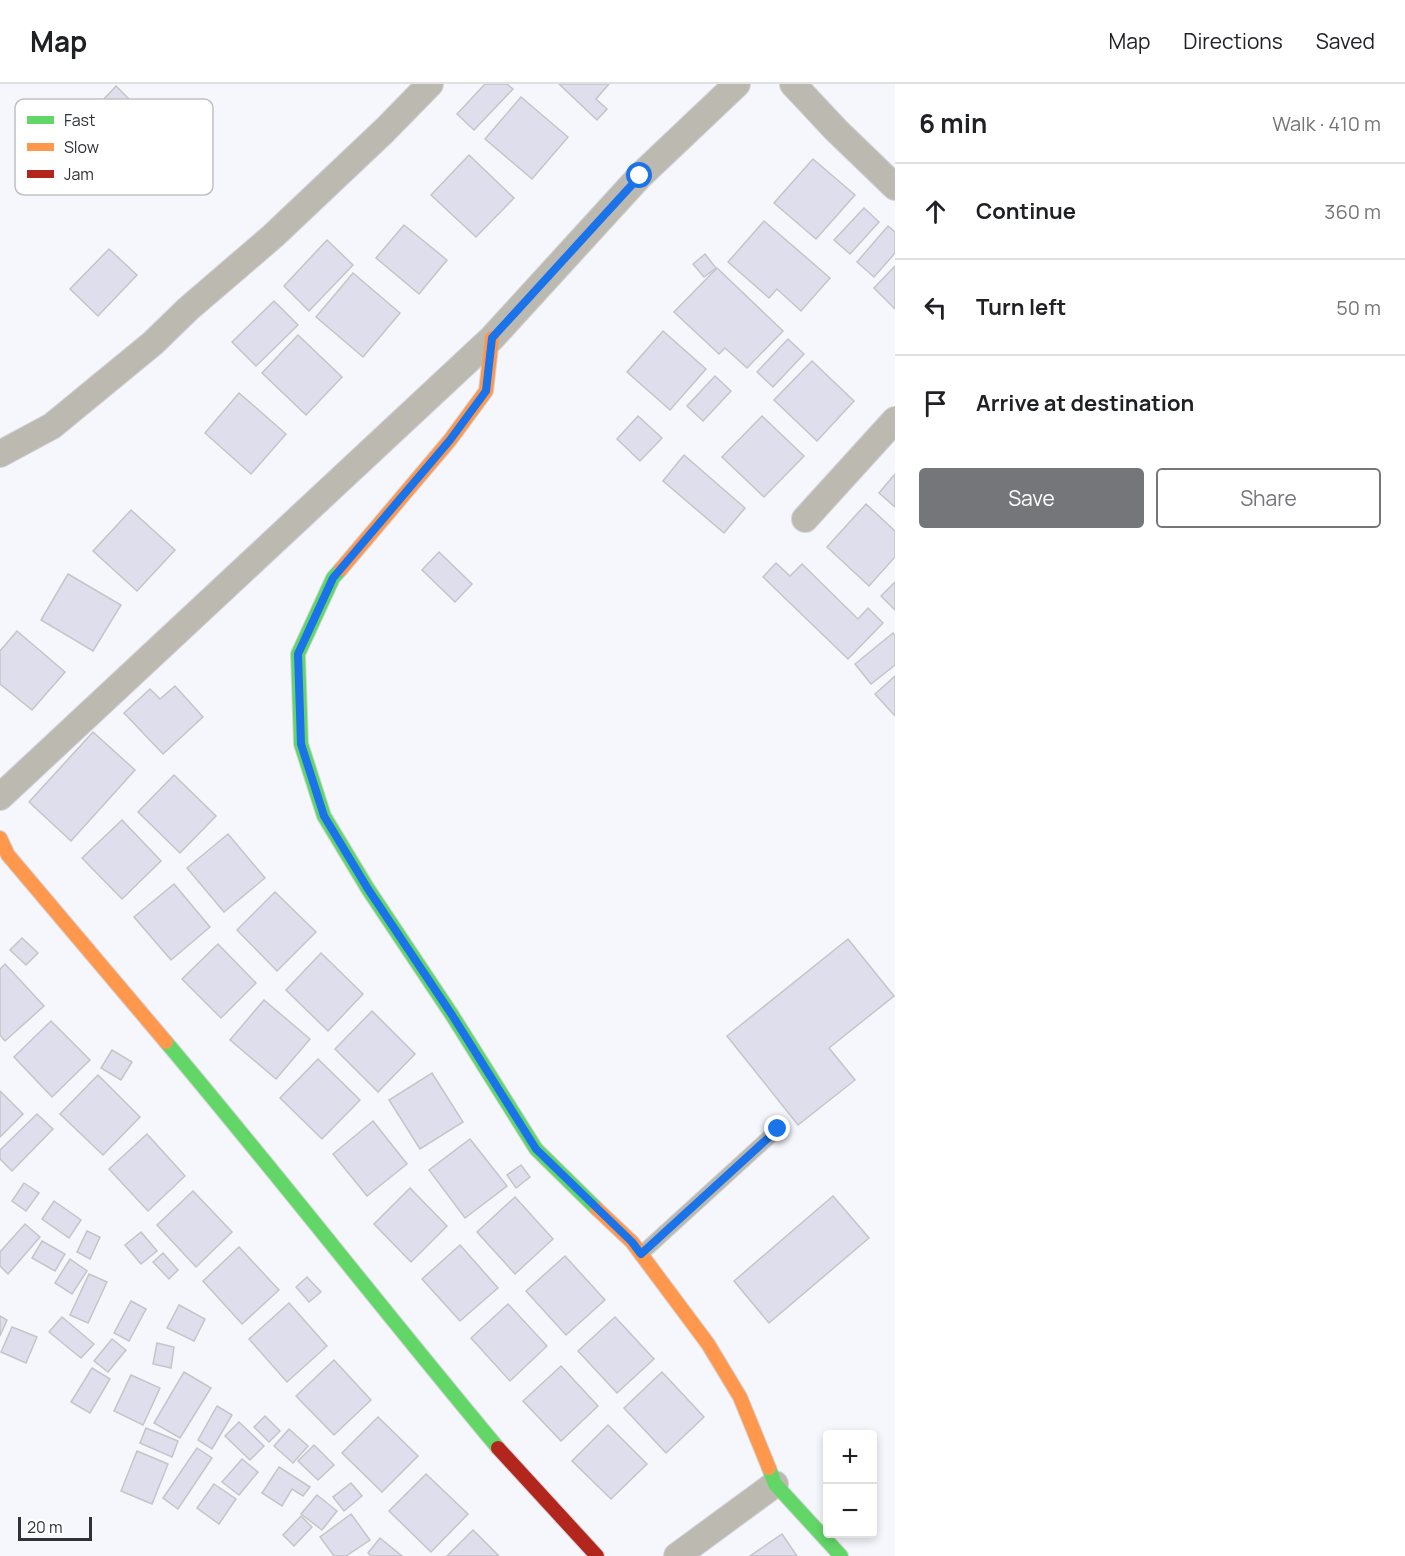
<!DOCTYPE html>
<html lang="en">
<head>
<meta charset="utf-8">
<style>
  :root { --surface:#fff; --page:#f2f2f2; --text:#202124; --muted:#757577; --line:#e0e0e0; --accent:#75767a }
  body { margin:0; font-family:Manrope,sans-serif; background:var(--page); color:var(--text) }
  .controls { position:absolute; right:18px; bottom:18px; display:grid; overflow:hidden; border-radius:6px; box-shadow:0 3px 9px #0003 }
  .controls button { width:54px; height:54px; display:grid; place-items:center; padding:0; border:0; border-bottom:2px solid var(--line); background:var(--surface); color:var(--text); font:30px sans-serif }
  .scale { position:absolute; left:18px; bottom:15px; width:74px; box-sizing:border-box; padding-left:6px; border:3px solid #2f3134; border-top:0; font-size:16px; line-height:21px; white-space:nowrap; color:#2f3134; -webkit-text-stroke:4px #fff; paint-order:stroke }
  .stop { position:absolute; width:18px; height:18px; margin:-14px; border:4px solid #1a73e8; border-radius:50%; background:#fff }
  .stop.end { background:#1a73e8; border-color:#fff; box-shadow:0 2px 6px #0008 }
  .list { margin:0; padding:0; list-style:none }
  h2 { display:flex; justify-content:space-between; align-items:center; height:78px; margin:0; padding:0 24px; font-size:26px }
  h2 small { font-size:20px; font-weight:400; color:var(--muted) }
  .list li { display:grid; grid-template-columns:39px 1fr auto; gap:18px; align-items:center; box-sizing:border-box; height:96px; padding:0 24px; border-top:2px solid var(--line) }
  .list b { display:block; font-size:22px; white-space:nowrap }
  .list em { font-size:20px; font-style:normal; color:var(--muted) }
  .actions { display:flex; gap:12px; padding:18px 24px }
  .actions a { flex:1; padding:14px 0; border:2px solid var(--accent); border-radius:6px; text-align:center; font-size:21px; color:var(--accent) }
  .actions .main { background:var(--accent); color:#fff }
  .icon { flex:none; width:33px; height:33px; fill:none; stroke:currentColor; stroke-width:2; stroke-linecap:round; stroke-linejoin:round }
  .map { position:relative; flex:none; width:895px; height:1472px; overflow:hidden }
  header { display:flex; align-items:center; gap:36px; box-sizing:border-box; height:84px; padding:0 30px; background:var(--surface); border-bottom:2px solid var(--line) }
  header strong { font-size:28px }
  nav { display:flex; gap:33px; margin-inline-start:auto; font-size:21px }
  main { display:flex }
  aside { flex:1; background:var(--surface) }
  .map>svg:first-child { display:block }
</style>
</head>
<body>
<header>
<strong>Map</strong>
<nav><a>Map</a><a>Directions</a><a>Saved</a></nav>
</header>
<main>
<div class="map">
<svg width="895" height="1472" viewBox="0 0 895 1472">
  <rect width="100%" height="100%" fill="#f6f7fc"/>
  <g fill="#dfdeec" stroke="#c4c5c9" stroke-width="1.5">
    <polygon points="485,0 507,0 513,5 474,46 457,30"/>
    <polygon points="559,0 609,0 596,15 607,25 597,36"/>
    <polygon points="116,2 160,46 146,61 102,17"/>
    <polygon points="521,13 568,53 532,95 485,55"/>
    <polygon points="469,71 514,114 476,153 431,111"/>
    <polygon points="813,75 855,111 816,155 774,119"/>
    <polygon points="864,124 879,138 850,170 834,156"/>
    <polygon points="764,137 830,194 801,227 777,205 769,214 728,178"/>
    <polygon points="404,141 447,176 419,210 376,174"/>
    <polygon points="888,142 895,148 895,169 874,193 857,178"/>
    <polygon points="327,156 353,181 309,227 284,202"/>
    <polygon points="109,165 137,191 98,232 70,205"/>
    <polygon points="705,170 716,184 704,193 693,180"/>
    <polygon points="895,182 895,225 874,204"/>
    <polygon points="717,184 783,247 747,284 725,264 719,270 674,228"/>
    <polygon points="353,189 400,229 363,273 316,233"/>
    <polygon points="274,217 298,241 256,282 232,258"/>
    <polygon points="663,247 706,285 670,326 627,288"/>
    <polygon points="298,251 342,293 306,331 262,289"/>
    <polygon points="788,255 804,270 773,303 757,288"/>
    <polygon points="812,277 854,317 817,357 774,316"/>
    <polygon points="715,292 731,307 703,337 687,322"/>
    <polygon points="239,309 286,350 251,390 205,349"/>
    <polygon points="638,332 662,354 640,377 617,355"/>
    <polygon points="762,332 804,372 764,413 722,373"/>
    <polygon points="684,371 745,424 724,449 663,397"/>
    <polygon points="895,390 895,423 879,409"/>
    <polygon points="866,420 895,447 895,473 869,502 827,463"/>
    <polygon points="131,426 175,466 137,507 93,467"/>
    <polygon points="439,468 472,500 455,518 422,486"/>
    <polygon points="776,479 790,492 802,480 858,535 868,524 883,539 848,575 763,493"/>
    <polygon points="68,490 121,521 93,567 41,536"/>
    <polygon points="895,498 895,526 881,512"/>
    <polygon points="17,547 65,588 32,626 0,600 0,567"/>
    <polygon points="893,549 895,551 895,581 871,600 855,580"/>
    <polygon points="895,592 895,632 875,610"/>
    <polygon points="175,602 203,633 163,670 124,629 150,605 160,615"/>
    <polygon points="93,648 135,686 71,757 29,718"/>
    <polygon points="174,691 216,732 180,769 138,728"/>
    <polygon points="122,736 161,777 122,815 82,774"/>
    <polygon points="228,750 265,794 224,828 187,784"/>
    <polygon points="174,800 210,843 171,876 134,833"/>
    <polygon points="275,808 316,848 277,887 237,846"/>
    <polygon points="22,854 38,869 26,881 10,866"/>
    <polygon points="848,855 894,912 829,964 855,996 798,1041 727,952"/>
    <polygon points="218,860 256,899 221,934 182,895"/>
    <polygon points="321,869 363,910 328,947 286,906"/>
    <polygon points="5,880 44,922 5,957 0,951 0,885"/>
    <polygon points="264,916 310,955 276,995 230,956"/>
    <polygon points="372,927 415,970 378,1008 335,965"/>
    <polygon points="51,937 90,976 52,1013 14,973"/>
    <polygon points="112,966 132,978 121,996 101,984"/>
    <polygon points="318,975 360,1016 322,1055 280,1014"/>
    <polygon points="432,989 463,1038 420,1065 389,1016"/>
    <polygon points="98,991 140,1033 103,1071 60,1030"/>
    <polygon points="0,1007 23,1030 0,1053"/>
    <polygon points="37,1030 53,1045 12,1087 0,1075 0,1066"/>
    <polygon points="373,1037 407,1080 367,1112 333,1070"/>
    <polygon points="147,1050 185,1092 148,1127 109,1085"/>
    <polygon points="470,1055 507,1102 465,1134 429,1086"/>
    <polygon points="521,1081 530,1093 516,1104 507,1091"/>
    <polygon points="24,1099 39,1109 26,1127 12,1117"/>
    <polygon points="410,1104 447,1142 411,1178 374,1140"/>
    <polygon points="193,1107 232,1148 196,1183 157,1141"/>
    <polygon points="833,1112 869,1154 769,1239 734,1197"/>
    <polygon points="515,1113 553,1155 515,1190 477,1148"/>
    <polygon points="54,1117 81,1136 69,1154 42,1135"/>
    <polygon points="25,1140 40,1153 8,1190 0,1182 0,1168"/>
    <polygon points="87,1147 100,1153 90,1175 77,1168"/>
    <polygon points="141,1148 157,1167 141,1180 125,1161"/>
    <polygon points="42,1157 65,1170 55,1187 32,1174"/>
    <polygon points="460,1161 498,1204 460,1237 422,1195"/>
    <polygon points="239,1163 279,1206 242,1240 203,1197"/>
    <polygon points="163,1169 178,1186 169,1195 153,1178"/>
    <polygon points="565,1172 605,1216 566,1251 526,1207"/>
    <polygon points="70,1175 87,1187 72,1210 55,1199"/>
    <polygon points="89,1190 107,1198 88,1239 70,1231"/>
    <polygon points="307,1193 321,1208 309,1218 296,1203"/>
    <polygon points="131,1217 146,1225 129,1257 114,1249"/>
    <polygon points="289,1219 327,1262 287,1298 249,1255"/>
    <polygon points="508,1220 547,1262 510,1297 471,1254"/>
    <polygon points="179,1221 205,1235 194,1257 167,1244"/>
    <polygon points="0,1232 7,1236 0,1252"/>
    <polygon points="62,1233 94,1260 81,1274 49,1248"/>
    <polygon points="615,1233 654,1275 617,1309 578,1267"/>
    <polygon points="12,1243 37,1253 26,1279 1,1268"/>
    <polygon points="112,1255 126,1266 108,1288 94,1277"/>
    <polygon points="157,1259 174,1263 171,1284 153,1280"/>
    <polygon points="334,1276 371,1316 334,1351 296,1312"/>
    <polygon points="561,1282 598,1322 561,1357 523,1317"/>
    <polygon points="92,1284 110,1295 90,1329 71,1318"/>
    <polygon points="184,1288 211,1304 180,1354 154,1339"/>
    <polygon points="662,1288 704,1333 666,1369 624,1324"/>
    <polygon points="131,1291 160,1304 143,1341 114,1327"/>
    <polygon points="217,1322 232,1331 212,1365 198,1356"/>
    <polygon points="265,1332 280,1347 269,1358 254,1343"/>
    <polygon points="378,1333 418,1372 382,1408 342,1369"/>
    <polygon points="239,1338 264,1362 250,1376 225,1352"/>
    <polygon points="608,1341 647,1380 611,1415 572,1377"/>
    <polygon points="146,1344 178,1357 172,1373 140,1359"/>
    <polygon points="289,1345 308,1362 293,1379 274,1362"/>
    <polygon points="314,1361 334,1381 318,1396 298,1377"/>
    <polygon points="197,1364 212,1374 178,1425 163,1414"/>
    <polygon points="137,1367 168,1380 152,1420 121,1407"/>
    <polygon points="242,1375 258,1388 239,1411 222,1398"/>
    <polygon points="279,1383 310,1403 303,1412 292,1405 282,1422 262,1409"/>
    <polygon points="426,1390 468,1430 431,1468 389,1427"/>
    <polygon points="351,1399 362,1412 344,1427 333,1413"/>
    <polygon points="214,1400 236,1415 219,1440 197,1424"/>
    <polygon points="317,1411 337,1427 322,1446 301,1430"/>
    <polygon points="351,1430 370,1456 346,1472 334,1472 320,1453"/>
    <polygon points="301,1432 312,1443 294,1462 283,1451"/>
    <polygon points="473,1446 499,1472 447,1472"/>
    <polygon points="782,1450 797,1472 750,1472"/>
    <polygon points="380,1454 402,1472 371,1472 368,1469"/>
  </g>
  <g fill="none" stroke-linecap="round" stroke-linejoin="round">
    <g stroke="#d3d4d7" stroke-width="16">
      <polyline id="lane" points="641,1170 778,1045"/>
    </g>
    <g stroke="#d3d4d7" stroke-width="28">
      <g id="street">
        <polyline points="793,0 836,46 895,103"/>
        <polyline points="0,370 52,342 153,259 188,225 273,152 385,46 430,0"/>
        <polyline points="805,435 895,336"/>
        <polyline points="0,713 492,254 640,92 737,0"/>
        <polyline points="677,1472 775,1400"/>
      </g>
    </g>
    <g stroke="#d3d4d7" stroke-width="16">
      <g id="fast">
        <polyline points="341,485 333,494 298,570 301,660 324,732 368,805 452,931 536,1065 597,1125"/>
        <path d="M166,958C279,1092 386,1230 498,1364"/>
        <polyline points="769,1384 775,1400 841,1472"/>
      </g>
    </g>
    <g stroke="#d3d4d7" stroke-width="16">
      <g id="slow">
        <polyline points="341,485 450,356 486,307 492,254"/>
        <polyline points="0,754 8,771 166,958"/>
        <polyline points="597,1125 632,1158 708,1260 740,1313 769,1384"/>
      </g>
    </g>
    <g stroke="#d3d4d7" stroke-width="16">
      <polyline id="jam" points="498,1364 597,1472"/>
    </g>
    <use href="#lane" stroke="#bcb9b1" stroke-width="14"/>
    <use href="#street" stroke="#bcb9b1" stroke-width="26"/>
    <use href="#fast" stroke="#63d668" stroke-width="14"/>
    <use href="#slow" stroke="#ff974d" stroke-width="14"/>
    <use href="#jam" stroke="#b3261e" stroke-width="14"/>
  </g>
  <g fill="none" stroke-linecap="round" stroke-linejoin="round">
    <polyline stroke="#1a73e8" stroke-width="8" points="640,92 492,254 486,307 450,356 333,494 298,570 301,660 324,732 368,805 452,931 536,1065 632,1158 641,1170 778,1045"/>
  </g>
  <rect x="15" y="15" width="198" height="96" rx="9" fill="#fff" stroke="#c1c1c2" stroke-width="1.5"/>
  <rect x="27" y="32" width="27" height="8" fill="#63d668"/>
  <rect x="27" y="59" width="27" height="8" fill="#ff974d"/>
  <rect x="27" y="86" width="27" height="8" fill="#b3261e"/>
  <g font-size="16" fill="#2f3134">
    <text x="64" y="42">Fast</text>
    <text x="64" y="69">Slow</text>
    <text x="64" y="96">Jam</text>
  </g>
</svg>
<div class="controls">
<button>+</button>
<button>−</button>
</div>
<div class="scale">20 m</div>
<div class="stop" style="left:640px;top:92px"></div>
<div class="stop end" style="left:778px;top:1045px"></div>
</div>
<aside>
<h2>6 min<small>Walk · 410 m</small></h2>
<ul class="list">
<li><svg class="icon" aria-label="ahead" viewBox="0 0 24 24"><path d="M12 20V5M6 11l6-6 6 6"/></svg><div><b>Continue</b></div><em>360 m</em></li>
<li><svg class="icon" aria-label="left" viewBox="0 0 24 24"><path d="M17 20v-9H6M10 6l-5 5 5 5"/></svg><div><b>Turn left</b></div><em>50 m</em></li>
<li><svg class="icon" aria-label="arrive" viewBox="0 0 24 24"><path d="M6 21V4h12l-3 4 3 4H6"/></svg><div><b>Arrive at destination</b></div></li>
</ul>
<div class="actions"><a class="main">Save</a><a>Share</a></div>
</aside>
</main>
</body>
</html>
